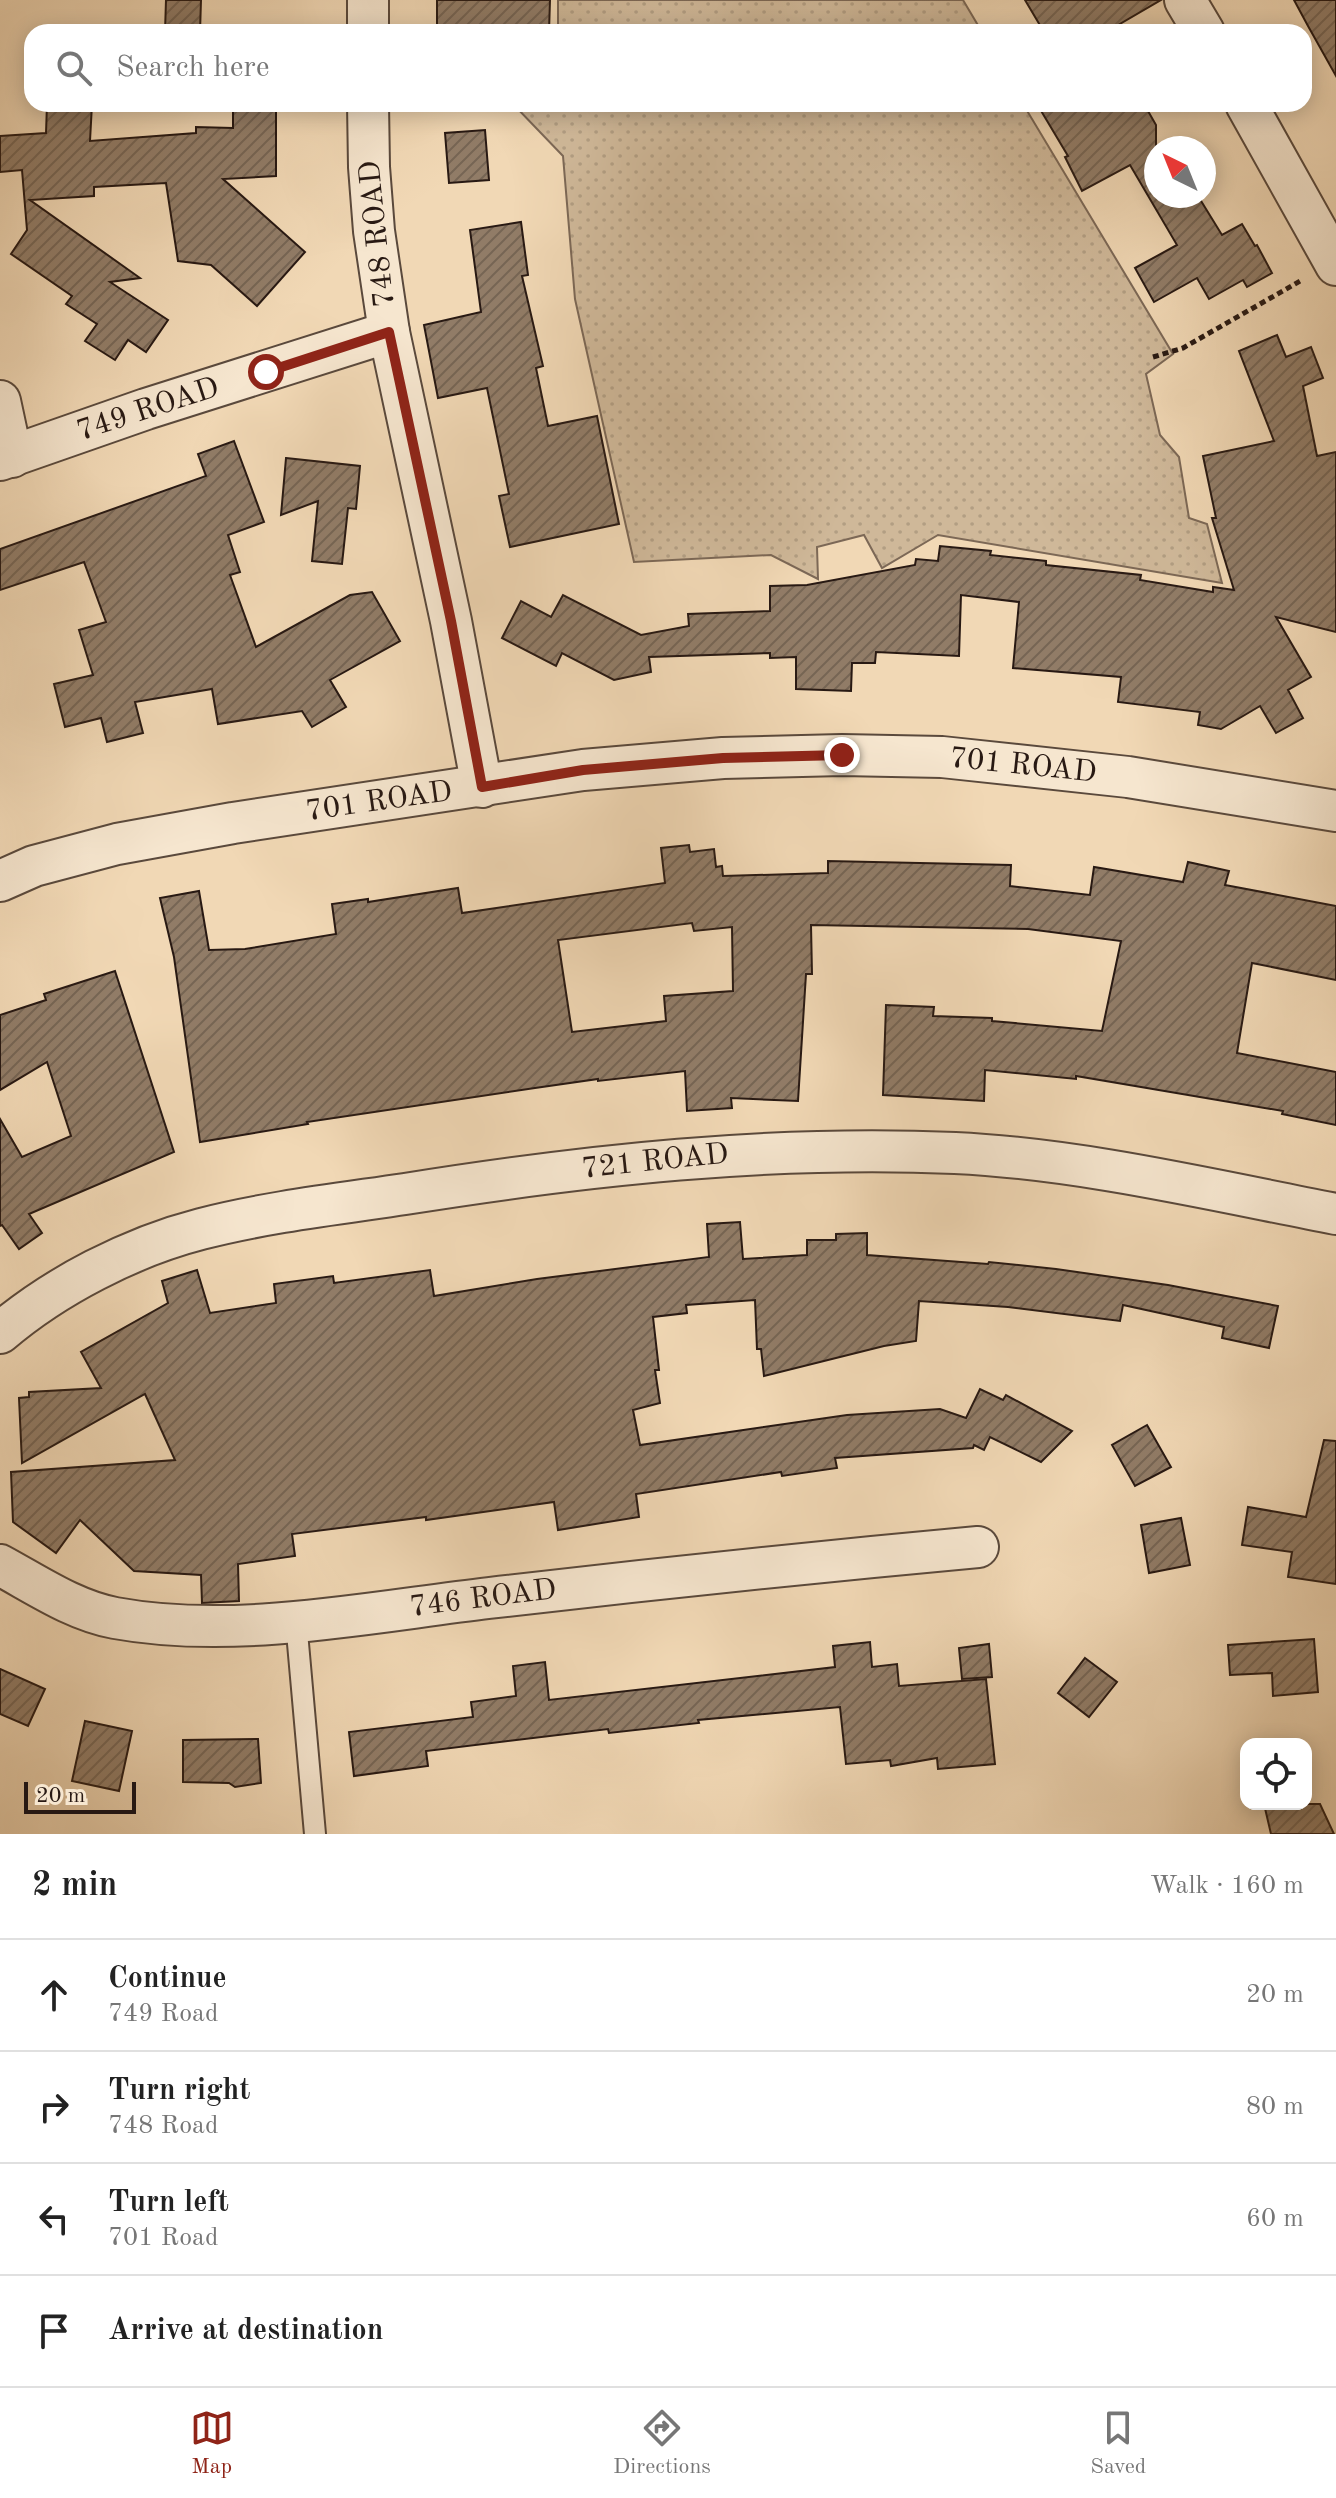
<!DOCTYPE html>
<html lang="en">
<head>
<meta charset="utf-8">
<style>
  :root { --surface:#fff; --page:#f2f2f2; --text:#222; --muted:#767676; --line:#e0e0e0; --accent:#8f2418 }
  body { margin:0; font-family:"Old Standard TT",serif; background:var(--page); color:var(--text) }
  .controls { position:absolute; right:24px; bottom:24px; display:grid; overflow:hidden; border-radius:16px; box-shadow:0 4px 20px #0003 }
  .controls button { width:72px; height:72px; display:grid; place-items:center; padding:0; border:0; border-bottom:2px solid var(--line); background:var(--surface); color:var(--text); font:40px sans-serif }
  .compass { position:absolute; left:1144px; top:136px; width:72px; height:72px; border-radius:50%; background:var(--surface); box-shadow:0 4px 20px #0003; rotate:317deg }
  .scale { position:absolute; left:24px; bottom:20px; width:112px; box-sizing:border-box; padding-left:8px; border:4px solid #281913; border-top:0; font-size:22px; line-height:28px; white-space:nowrap; color:#281913; -webkit-text-stroke:6px #f6e6cf; paint-order:stroke }
  .stop { position:absolute; width:24px; height:24px; margin:-18px; border:6px solid #8f2418; border-radius:50%; background:#fff }
  .stop.end { background:#8f2418; border-color:#fff; box-shadow:0 2px 8px #0008 }
  .list { margin:0; padding:0; list-style:none }
  h2 { display:flex; justify-content:space-between; align-items:center; height:104px; margin:0; padding:0 32px; font-size:34px }
  h2 small { font-size:26px; font-weight:400; color:var(--muted) }
  .list li { display:grid; grid-template-columns:52px 1fr auto; gap:24px; align-items:center; box-sizing:border-box; height:112px; padding:0 32px; border-top:2px solid var(--line) }
  .list b { display:block; font-size:30px; white-space:nowrap }
  .list p { margin:0; font-size:26px; white-space:nowrap; color:var(--muted) }
  .list em { font-size:26px; font-style:normal; color:var(--muted) }
  .icon { flex:none; width:44px; height:44px; fill:none; stroke:currentColor; stroke-width:2; stroke-linecap:round; stroke-linejoin:round }
  .map { position:relative; flex:none; width:1336px; height:1834px; overflow:hidden }
  .search { position:absolute; background:var(--surface); box-shadow:0 4px 20px #0003; left:24px; right:24px; top:24px; height:88px; display:flex; align-items:center; gap:20px; box-sizing:border-box; padding:0 28px; border-radius:24px; color:var(--muted); font-size:30px }
  .sheet { height:552px; background:var(--surface) }
  nav { display:flex; justify-content:space-around; align-items:center; box-sizing:border-box; height:112px; border-top:2px solid var(--line); background:var(--surface); font-size:22px; color:var(--muted) }
  nav a { display:grid; justify-items:center; gap:4px }
  nav .on { color:var(--accent) }
  .map>svg:first-child { display:block }
</style>
</head>
<body>
<div class="map">
<svg width="1336" height="1834" viewBox="0 0 1336 1834">
  <defs>
    <pattern id="grass-dots" width="8" height="8" patternUnits="userSpaceOnUse" patternTransform="scale(2)"><rect width="8" height="8" fill="#cfb899"/><path d="M2 2h.1M6 6h.1" fill="none" stroke="#b29e83" stroke-width="1.8" stroke-linecap="round"/></pattern>
    <pattern id="building-hatch" width="6" height="6" patternUnits="userSpaceOnUse" patternTransform="scale(2)"><rect width="6" height="6" fill="#917c67"/><path d="M-1 1l2-2M0 6l6-6M5 7l2-2" fill="none" stroke="#766554"/></pattern>
  </defs>
  <rect width="100%" height="100%" fill="#f1d8b5"/>
  <filter id="stains"><feTurbulence type="fractalNoise" baseFrequency=".0025" numOctaves="4"/><feColorMatrix values="0 0 0 0 .2 0 0 0 0 .09 0 0 0 0 .02 0 0 0 .5 -.17"/></filter>
  <radialGradient id="worn" r=".72"><stop offset=".6" stop-color="#630" stop-opacity="0"/><stop offset="1" stop-color="#630" stop-opacity=".3"/></radialGradient>
  <g fill="url(#grass-dots)" stroke="#7c6856" stroke-width="2">
    <polygon points="558,0 963,0 982,32 558,32"/>
    <polygon points="513,104 1023,104 1173,354 1146,374 1160,435 1179,457 1189,518 1207,524 1222,583 938,535 882,568 864,535 817,547 818,579 771,555 634,562 575,299 563,156"/>
  </g>
  <g fill="url(#building-hatch)" stroke="#281913" stroke-width="2" fill-rule="evenodd">
    <polygon points="166,0 201,0 200,32 165,32"/>
    <polygon points="437,0 550,0 549,32 437,32"/>
    <polygon points="1025,0 1161,0 1106,32 1044,32"/>
    <polygon points="1294,0 1336,0 1336,76 1308,26"/>
    <polygon points="47,104 92,104 90,141 196,133 196,127 233,128 233,104 276,104 276,176 223,179 305,252 257,306 211,265 178,261 166,183 94,187 94,196 30,200 140,278 110,282 168,320 146,352 128,340 115,360 85,341 97,324 66,304 72,296 11,254 27,230 22,170 0,172 0,136 46,133"/>
    <polygon points="1037,104 1144,104 1156,125 1156,196 1198,196 1222,235 1242,224 1255,246 1257,245 1272,273 1247,287 1243,280 1209,299 1197,278 1154,302 1135,268 1177,245 1130,165 1082,191 1065,157 1068,156"/>
    <polygon points="485,130 489,180 449,183 445,133"/>
    <polygon points="521,222 528,275 522,276 543,366 536,368 548,426 597,416 619,524 510,547 499,496 509,494 487,388 438,398 424,325 481,312 470,230"/>
    <polygon points="1277,335 1286,357 1311,347 1323,378 1303,386 1317,456 1336,452 1336,632 1276,617 1311,677 1288,690 1303,718 1276,733 1260,706 1221,729 1198,725 1200,712 1118,702 1121,677 1013,668 1019,602 961,595 959,656 876,652 875,663 852,663 851,691 796,689 796,657 770,658 770,653 649,657 651,672 614,680 562,653 556,666 502,638 521,601 551,617 563,595 641,635 689,626 688,614 770,611 770,586 807,585 915,565 916,559 938,561 940,546 991,551 990,555 1046,561 1046,565 1141,575 1140,580 1213,592 1213,587 1234,590 1212,518 1216,518 1203,456 1274,441 1239,351"/>
    <polygon points="234,441 264,522 228,535 240,572 230,575 256,647 350,595 372,592 400,641 330,680 346,707 312,727 302,711 218,724 212,689 135,702 143,733 107,742 101,718 65,727 54,684 93,675 79,630 106,622 84,562 0,590 0,549 206,476 198,454"/>
    <polygon points="286,458 360,466 356,509 348,508 342,564 312,561 318,501 281,515"/>
    <path d="M689,845L690,852L714,849L716,867L722,866L723,876L828,873V861L1011,865L1010,886L1090,895L1094,867L1183,882L1188,862L1229,871L1225,885L1336,906V980L1252,963L1237,1053L1336,1072V1125L1282,1114L1283,1111L1076,1076V1079L985,1070L984,1101L883,1095L886,1005L934,1007L933,1016L992,1018V1021L1102,1031L1121,941L1028,929L811,925L812,974H806L798,1101L731,1098L732,1108L687,1111L685,1071L598,1081V1079L535,1088L307,1122L308,1124L200,1142L174,957L160,898L199,891L209,950L245,949L336,934L332,904L368,899V902L458,888L462,913L665,883L661,848ZM692,923L694,931L732,927L733,991L664,996L666,1021L572,1032L558,940Z"/>
    <polygon points="115,971 174,1152 29,1214 42,1233 19,1249 2,1225 0,1226 0,1119 22,1157 71,1136 47,1062 0,1090 0,1015 46,1000 44,994"/>
    <polygon points="740,1222 743,1259 807,1255 807,1240 836,1240 836,1234 867,1233 867,1255 988,1264 989,1262 1056,1269 1168,1285 1278,1306 1269,1348 1222,1338 1224,1327 1123,1305 1120,1321 1008,1307 919,1301 916,1341 884,1346 764,1376 761,1349 757,1349 755,1300 686,1305 687,1313 653,1317 659,1370 655,1370 660,1403 633,1410 640,1445 847,1415 940,1409 966,1418 980,1389 1003,1400 1006,1395 1072,1431 1041,1462 990,1437 984,1450 974,1445 973,1448 835,1458 837,1468 782,1476 781,1472 636,1494 639,1517 558,1530 554,1502 426,1520 426,1517 292,1534 295,1556 238,1564 239,1601 202,1603 201,1575 134,1571 80,1520 56,1553 13,1522 11,1472 175,1460 145,1394 22,1463 19,1398 29,1397 29,1392 101,1388 81,1352 168,1303 162,1281 197,1270 210,1313 276,1303 274,1284 333,1276 334,1283 430,1270 434,1296 537,1279 709,1257 707,1224"/>
    <polygon points="1147,1425 1171,1467 1135,1486 1112,1445"/>
    <polygon points="1324,1440 1336,1441 1336,1584 1288,1577 1292,1552 1242,1545 1248,1507 1306,1517"/>
    <polygon points="1181,1518 1190,1565 1149,1573 1141,1525"/>
    <polygon points="1314,1639 1318,1692 1273,1696 1272,1673 1230,1675 1228,1645"/>
    <polygon points="870,1642 872,1667 897,1664 899,1686 986,1679 995,1764 938,1769 937,1758 891,1766 890,1760 846,1764 840,1707 698,1720 699,1723 609,1733 608,1729 426,1751 428,1766 354,1776 349,1732 473,1717 471,1702 516,1696 513,1666 545,1662 549,1700 835,1667 833,1646"/>
    <polygon points="989,1644 992,1677 962,1679 959,1648"/>
    <polygon points="1085,1658 1117,1682 1089,1717 1058,1693"/>
    <polygon points="0,1669 45,1689 28,1726 0,1714"/>
    <polygon points="85,1721 132,1731 119,1791 72,1781"/>
    <polygon points="258,1739 261,1783 235,1787 229,1783 183,1782 183,1740"/>
    <polygon points="1264,1804 1320,1804 1334,1834 1271,1834"/>
  </g>
  <g fill="none" stroke-linecap="round" stroke-linejoin="round">
    <g stroke="#5a493c" stroke-width="24">
      <polyline id="service" points="296,1621 315,1834"/>
    </g>
    <g stroke="#5a493c" stroke-width="44">
      <g id="minor">
        <polyline points="368,0 368,32"/>
        <polyline points="1185,0 1204,32"/>
        <polyline points="368,104 369,167 374,231 389,332 451,621 482,787"/>
        <polyline points="1246,104 1336,265"/>
        <polyline points="0,401 12,457"/>
        <polyline points="0,460 146,409 389,332"/>
        <polyline points="0,881 34,866 117,844 233,823 583,770 723,758 842,755 942,757 1128,777 1336,811"/>
        <path d="M0,1333C55,1286 131,1247 201,1229C267,1212 337,1204 405,1194C587,1165 770,1145 955,1153C1081,1159 1212,1190 1336,1214"/>
        <path d="M0,1565C37,1585 73,1610 115,1618C235,1640 369,1612 489,1598C652,1579 815,1562 978,1547"/>
      </g>
    </g>
    <polyline stroke="#281913" stroke-width="5" stroke-dasharray="6 4" stroke-linecap="butt" points="1153,357 1183,348 1302,280"/>
    <use href="#service" stroke="#f6e6cf" stroke-width="20"/>
    <use href="#minor" stroke="#f6e6cf" stroke-width="40"/>
  </g>
  <g fill="none" stroke-linecap="round" stroke-linejoin="round">
    <polyline stroke="#8f2418" stroke-width="10" points="266,372 389,332 451,621 482,787 583,770 723,758 842,755"/>
  </g>
  <g text-anchor="middle" dominant-baseline="central" stroke-width="6" stroke-linejoin="round" paint-order="stroke">
    <g font-size="30" fill="#281913" stroke="#f6e6cf">
      <text transform="translate(378 234) rotate(-96)">748 ROAD</text>
      <text transform="translate(148 410) rotate(-18)">749 ROAD</text>
      <text transform="translate(1023 766) rotate(6)">701 ROAD</text>
      <text transform="translate(379 802) rotate(-8)">701 ROAD</text>
      <text transform="translate(655 1162) rotate(-6)">721 ROAD</text>
      <text transform="translate(483 1599) rotate(-7)">746 ROAD</text>
    </g>
  </g>
  <rect width="100%" height="100%" filter="url(#stains)"/>
  <rect width="100%" height="100%" fill="url(#worn)"/>
</svg>
<div class="controls">
<button><svg class="icon" aria-label="locate" viewBox="0 0 24 24"><circle cx="12" cy="12" r="6"/><path d="M12 2v4M12 18v4M2 12h4M18 12h4"/></svg></button>
</div>
<svg class="compass" viewBox="-18 -18 36 36"><path d="M0-13l5 13h-10z" fill="#e53935"/><path d="M0 13l5-13h-10z" fill="#767676"/></svg>
<div class="scale">20 m</div>
<div class="stop" style="left:266px;top:372px"></div>
<div class="stop end" style="left:842px;top:755px"></div>
<div class="search"><svg class="icon" aria-label="search" viewBox="0 0 24 24"><circle cx="10" cy="10" r="6"/><path d="M15 15l6 6"/></svg>Search here</div>
</div>
<section class="sheet">
<h2>2 min<small>Walk · 160 m</small></h2>
<ul class="list">
<li><svg class="icon" aria-label="ahead" viewBox="0 0 24 24"><path d="M12 20V5M6 11l6-6 6 6"/></svg><div><b>Continue</b><p>749 Road</p></div><em>20 m</em></li>
<li><svg class="icon" aria-label="right" viewBox="0 0 24 24"><path d="M7 20v-9h11M14 6l5 5-5 5"/></svg><div><b>Turn right</b><p>748 Road</p></div><em>80 m</em></li>
<li><svg class="icon" aria-label="left" viewBox="0 0 24 24"><path d="M17 20v-9H6M10 6l-5 5 5 5"/></svg><div><b>Turn left</b><p>701 Road</p></div><em>60 m</em></li>
<li><svg class="icon" aria-label="arrive" viewBox="0 0 24 24"><path d="M6 21V4h12l-3 4 3 4H6"/></svg><div><b>Arrive at destination</b></div></li>
</ul>
</section>
<nav>
<a class="on"><svg class="icon" aria-label="map" viewBox="0 0 24 24"><path d="M3 6l6-2 6 2 6-2v14l-6 2-6-2-6 2zM9 4v14M15 6v14"/></svg>Map</a>
<a><svg class="icon" aria-label="directions" viewBox="0 0 24 24"><path d="M12 3l9 9-9 9-9-9zM9 14v-3h6M13 9l2 2-2 2"/></svg>Directions</a>
<a><svg class="icon" aria-label="saved" viewBox="0 0 24 24"><path d="M7 4h10v16l-5-4-5 4z"/></svg>Saved</a>
</nav>
</body>
</html>
